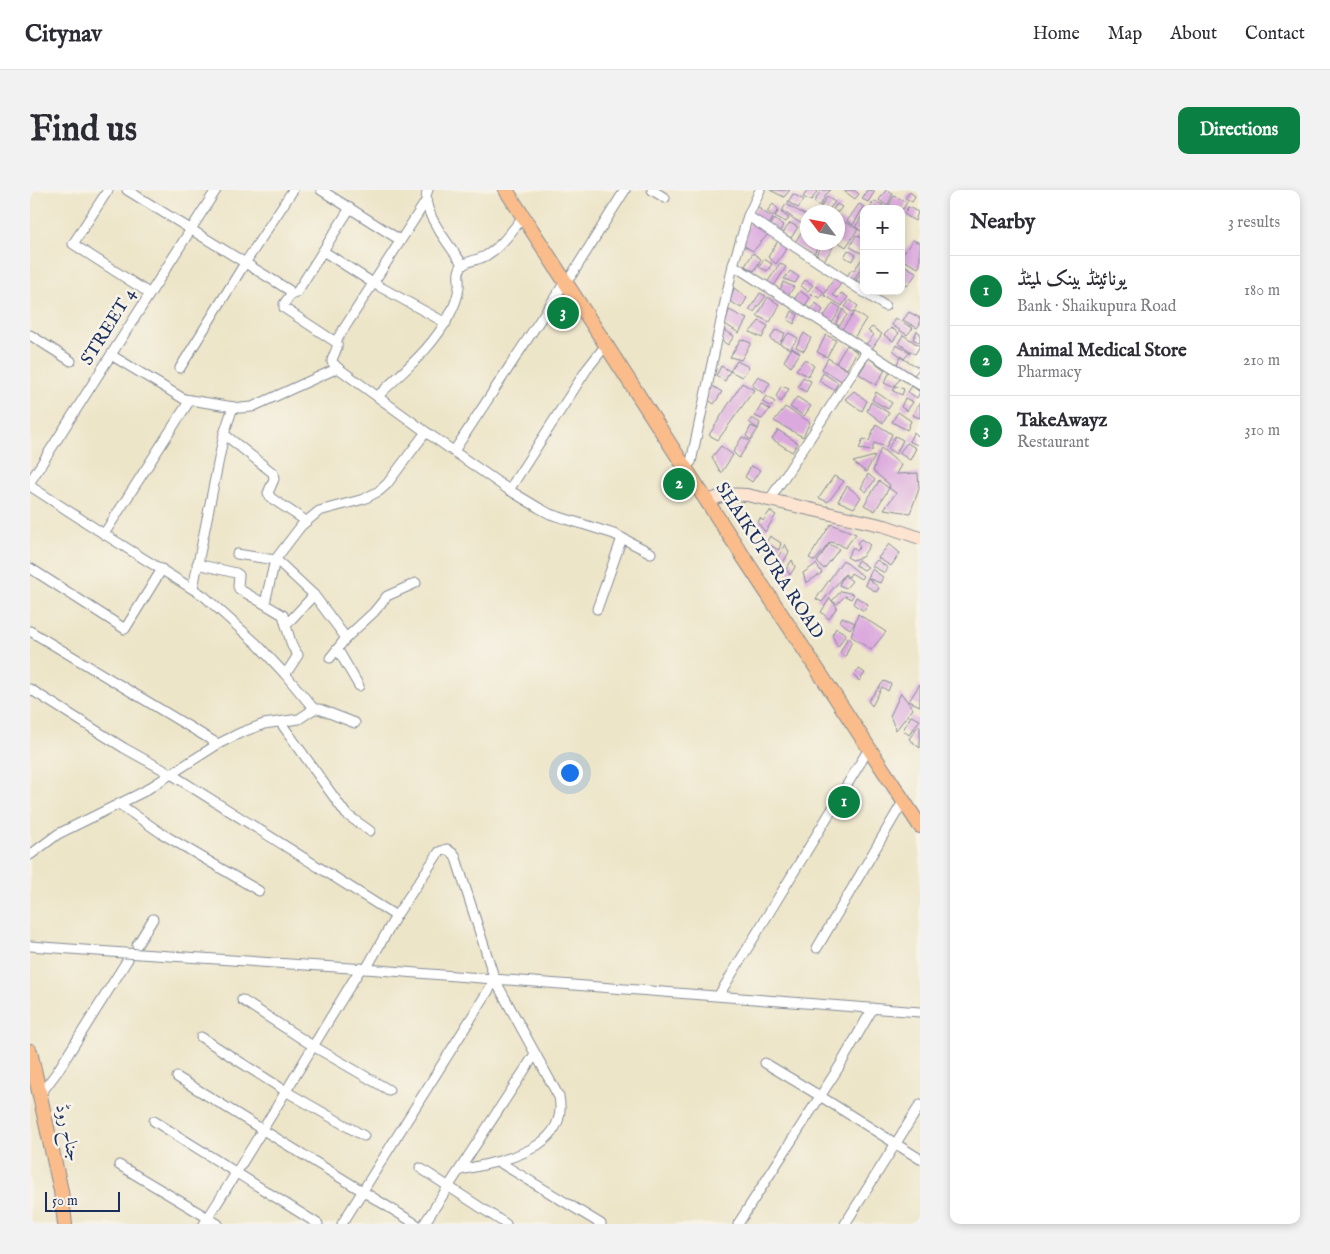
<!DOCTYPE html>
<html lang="en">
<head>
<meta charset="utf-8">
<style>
  :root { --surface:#fff; --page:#f2f2f3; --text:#2b2b33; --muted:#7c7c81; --line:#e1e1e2; --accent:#0b8043 }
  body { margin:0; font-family:"IM FELL English",Amiri,serif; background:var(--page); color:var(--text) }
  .controls { position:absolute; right:15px; top:15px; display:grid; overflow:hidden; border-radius:10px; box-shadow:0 2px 8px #0003 }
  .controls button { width:45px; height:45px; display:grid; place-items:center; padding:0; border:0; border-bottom:1px solid var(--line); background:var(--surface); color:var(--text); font:25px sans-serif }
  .compass { position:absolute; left:770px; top:15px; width:45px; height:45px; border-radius:50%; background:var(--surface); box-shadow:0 2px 8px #0003; rotate:302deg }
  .scale { position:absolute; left:15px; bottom:12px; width:75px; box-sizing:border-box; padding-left:5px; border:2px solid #1b2f5e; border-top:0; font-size:14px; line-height:18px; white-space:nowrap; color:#1b2f5e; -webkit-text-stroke:4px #f7f3e8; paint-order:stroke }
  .you { position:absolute; left:539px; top:582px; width:18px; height:18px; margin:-12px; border:4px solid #fff; border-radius:50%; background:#1a73e8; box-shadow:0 0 0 8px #1a73e833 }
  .badge { display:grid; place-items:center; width:32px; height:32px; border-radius:50%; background:var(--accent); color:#fff; font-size:16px; font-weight:700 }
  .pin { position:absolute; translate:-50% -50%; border:2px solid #fff; box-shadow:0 1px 5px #0006 }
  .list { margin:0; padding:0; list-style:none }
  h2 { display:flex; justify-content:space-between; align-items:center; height:65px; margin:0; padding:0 20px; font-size:21px }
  h2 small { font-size:16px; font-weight:400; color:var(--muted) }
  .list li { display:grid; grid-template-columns:32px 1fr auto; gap:15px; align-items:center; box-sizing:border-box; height:70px; padding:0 20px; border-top:1px solid var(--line) }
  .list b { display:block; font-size:19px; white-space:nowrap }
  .list p { margin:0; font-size:16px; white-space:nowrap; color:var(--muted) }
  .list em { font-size:16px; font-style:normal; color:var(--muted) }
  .map { position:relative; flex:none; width:890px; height:1034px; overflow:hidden; border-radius:10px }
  header { display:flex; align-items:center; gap:30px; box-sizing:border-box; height:70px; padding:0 25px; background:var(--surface); border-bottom:1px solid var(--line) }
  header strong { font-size:24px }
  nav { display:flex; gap:28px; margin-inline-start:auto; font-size:18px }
  .intro { display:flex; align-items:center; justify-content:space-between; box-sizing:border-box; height:120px; padding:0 30px }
  h1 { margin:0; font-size:35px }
  .button { padding:12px 22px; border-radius:10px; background:var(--accent); color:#fff; font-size:18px; font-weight:700 }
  main { display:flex; gap:30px; padding:0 30px }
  aside { flex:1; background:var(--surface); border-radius:10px; box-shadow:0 2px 8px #0003 }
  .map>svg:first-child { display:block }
</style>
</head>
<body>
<header>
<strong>Citynav</strong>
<nav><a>Home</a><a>Map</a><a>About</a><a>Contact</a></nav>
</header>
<div class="intro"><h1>Find us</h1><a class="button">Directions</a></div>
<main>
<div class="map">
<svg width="890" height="1034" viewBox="0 0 890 1034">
  <rect width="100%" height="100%" fill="#f7f3e8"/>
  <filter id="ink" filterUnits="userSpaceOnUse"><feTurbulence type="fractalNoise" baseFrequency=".02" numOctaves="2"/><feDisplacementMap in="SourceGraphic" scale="10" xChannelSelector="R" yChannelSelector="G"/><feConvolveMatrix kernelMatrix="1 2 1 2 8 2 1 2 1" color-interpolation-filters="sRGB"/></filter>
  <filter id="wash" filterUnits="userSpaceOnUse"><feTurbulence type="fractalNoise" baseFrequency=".0096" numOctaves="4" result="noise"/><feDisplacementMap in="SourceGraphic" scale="20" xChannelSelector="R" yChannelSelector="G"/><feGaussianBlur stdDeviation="1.12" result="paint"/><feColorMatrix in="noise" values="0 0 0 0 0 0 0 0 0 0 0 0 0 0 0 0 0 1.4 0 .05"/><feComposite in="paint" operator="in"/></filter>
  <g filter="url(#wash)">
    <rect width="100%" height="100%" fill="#ede5c8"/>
    <g id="blocks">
      <g fill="#dca9de">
        <polygon points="740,0 760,0 754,7"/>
        <polygon points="778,0 788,0 781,11 773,7"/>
        <polygon points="791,0 801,0 796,4 790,16 784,12"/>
        <polygon points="813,0 824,0 829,4 825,9"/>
        <polygon points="837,0 845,1 838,12 832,9"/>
        <polygon points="856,0 863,4 857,16 849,10"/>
        <polygon points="880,2 885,6 882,12 875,8"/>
        <polygon points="763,4 774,10 768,18 758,12"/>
        <polygon points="864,6 877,12 873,19 857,19"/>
        <polygon points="797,7 805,12 797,22 791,17"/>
        <polygon points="845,11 853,15 850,19 844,19 840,16"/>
        <polygon points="743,14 749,20 743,26 737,21"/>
        <polygon points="756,14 777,26 772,34 752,21"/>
        <polygon points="807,14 812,17 808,22 801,22"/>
        <polygon points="829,14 834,17 823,35 817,31"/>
        <polygon points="727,17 743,28 738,36 721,26"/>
        <polygon points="878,17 888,22 885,31 874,24"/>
        <polygon points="749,21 759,28 756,32 745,26"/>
        <polygon points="834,23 834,37 831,41 825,37"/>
        <polygon points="721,29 740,42 723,61 711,54"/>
        <polygon points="744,29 753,35 749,43 740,36"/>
        <polygon points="808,29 828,39 816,57 808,52"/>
        <polygon points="778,31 778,52 790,52 783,66 764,54"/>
        <polygon points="760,33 768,37 761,48 753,43"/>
        <polygon points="826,45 834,49 834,60 831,63 820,57"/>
        <polygon points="883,50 890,53 890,75 888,78 871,69 871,66"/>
        <polygon points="748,51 758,56 746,74 738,67"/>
        <polygon points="793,52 802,52 805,54 793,72 785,67"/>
        <polygon points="818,60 826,65 822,71 814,67"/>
        <polygon points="723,63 731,69 724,81 715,76"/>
        <polygon points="734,69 742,74 737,81 729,77"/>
        <polygon points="832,69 834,74 824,90 817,86 821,80 824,80"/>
        <polygon points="750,73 756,77 744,96 737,93"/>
        <polygon points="871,73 887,83 877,96 871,92"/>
        <polygon points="834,80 834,96 826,90"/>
        <polygon points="760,81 769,87 765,93 754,89"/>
        <polygon points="804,88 812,92 803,105 808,108 811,103 818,107 812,116 794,105"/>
        <polygon points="775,90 783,95 778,101 771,96"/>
        <polygon points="753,92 764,97 757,107 749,103"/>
        <polygon points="786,96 794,102 790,108 781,104"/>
        <polygon points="704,98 717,108 711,118 700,111"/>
        <polygon points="770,101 780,108 774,117 763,111"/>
        <polygon points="730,103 736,106 724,122 719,120"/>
        <polygon points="738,107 750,115 740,132 727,126"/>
        <polygon points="820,110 828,116 823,123 815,117"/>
        <polygon points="786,113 793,120 789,126 780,121"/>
        <polygon points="803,113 811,118 801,135 792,129"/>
        <polygon points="813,119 817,125 809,136 806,133"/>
        <polygon points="699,120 717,129 709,143 695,134"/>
        <polygon points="762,121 768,125 764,134 758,130"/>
        <polygon points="825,122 836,129 824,148 812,139"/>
        <polygon points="879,122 890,128 890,134 887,138 873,130"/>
        <polygon points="865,128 883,138 877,145 862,135"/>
        <polygon points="729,131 738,136 732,148 720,142"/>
        <polygon points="842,137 852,144 841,160 836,154 844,145 838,141"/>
        <polygon points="861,138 869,143 863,151 854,145"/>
        <polygon points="694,140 704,146 698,155 691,150"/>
        <polygon points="745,140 755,143 750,153 759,143 768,148 760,159 740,149"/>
        <polygon points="887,141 890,143 890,153 883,149"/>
        <polygon points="774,143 781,148 774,161 766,157"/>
        <polygon points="796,145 806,150 797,167 787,162"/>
        <polygon points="873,145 890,156 885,164 868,153"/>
        <polygon points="711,149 721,153 711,170 700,167"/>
        <polygon points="817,155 827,162 817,179 806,173"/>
        <polygon points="866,155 880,162 874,169 863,160"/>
        <polygon points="762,158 770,163 761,177 754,171"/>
        <polygon points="870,167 890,178 884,185 866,176"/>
        <polygon points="798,168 819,181 813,192 792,179"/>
        <polygon points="839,168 855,180 846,195 829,184"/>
        <polygon points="775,169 784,176 778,186 766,180"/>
        <polygon points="707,171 719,177 712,187 700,181"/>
        <polygon points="691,176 700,181 695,191 686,186"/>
        <polygon points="860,182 871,188 863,197 854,193"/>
        <polygon points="793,183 808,193 804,200 789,191"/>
        <polygon points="728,186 740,193 734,204 722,195"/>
        <polygon points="773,187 781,191 776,202 768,197"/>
        <polygon points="712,193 724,200 688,250 679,245"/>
        <polygon points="681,195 692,202 684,214 677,209"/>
        <polygon points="751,196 759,199 751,212 746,207"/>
        <polygon points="865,196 874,199 872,205 863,201"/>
        <polygon points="882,196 890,202 887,208 878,202"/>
        <polygon points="824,201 837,211 832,221 815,209"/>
        <polygon points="846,202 862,213 858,219 842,210"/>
        <polygon points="736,206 745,212 741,217 732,212"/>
        <polygon points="767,207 781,216 774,226 760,217"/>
        <polygon points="875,208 883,212 877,221 871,217"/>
        <polygon points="841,212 859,223 853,233 837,221"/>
        <polygon points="890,212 890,228 882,225"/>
        <polygon points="731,215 740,219 732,229 725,226"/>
        <polygon points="755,217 780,232 773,247 744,231"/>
        <polygon points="868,222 881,231 877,240 862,232"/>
        <polygon points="722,228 730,233 728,239 719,232"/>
        <polygon points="846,234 862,244 856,257 844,253 842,261 829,259 833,249 839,251"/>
        <polygon points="721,236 728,239 721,250 716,246"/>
        <polygon points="748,240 768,253 762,262 742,249"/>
        <polygon points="884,242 890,248 890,252 887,255 879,251"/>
        <polygon points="865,246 873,250 866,264 858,259"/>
        <polygon points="712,247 720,251 709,268 703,262"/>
        <polygon points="877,253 886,258 880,270 869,263"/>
        <polygon points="691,256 703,265 691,283 682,267"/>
        <polygon points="851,258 871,275 866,284 888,283 889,299 880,323 854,319 866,303 859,298 860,295 843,281"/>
        <polygon points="845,266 836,282 823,272"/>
        <polygon points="721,276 730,280 722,292 715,287"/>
        <polygon points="838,284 845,290 836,302 831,298"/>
        <polygon points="804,286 814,291 798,312 789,308"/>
        <polygon points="849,291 859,298 845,321 834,315"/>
        <polygon points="817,296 831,307 824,318 808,311"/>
        <polygon points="740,321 746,325 735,342 728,333 730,328 733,331"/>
        <polygon points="801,334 826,344 815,358 809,354 800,352 785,371 779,368"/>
        <polygon points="740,346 751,353 749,360 736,353"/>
        <polygon points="831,349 840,355 832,367 822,370 817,367 823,357 826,361 830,357 827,353"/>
        <polygon points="755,354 759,362 753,373 747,370"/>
        <polygon points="799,354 809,359 794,379 787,372"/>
        <polygon points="859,354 870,363 861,376 848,368"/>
        <polygon points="762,370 765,377 760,385 756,379"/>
        <polygon points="813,370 833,386 831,389 821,383 819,387 815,384 792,412 786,409"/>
        <polygon points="828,370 838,377 834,380 825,375"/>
        <polygon points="847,370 858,378 855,383 842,376"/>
        <polygon points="786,374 792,383 776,393 773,383"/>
        <polygon points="842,379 853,387 850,393 838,388 849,398 846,402 835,395 838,388"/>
        <polygon points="814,385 822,391 816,398 809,395"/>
        <polygon points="811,401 824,404 821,409 815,406 807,414 802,411 807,417 799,429 791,422 800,408 802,411"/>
        <polygon points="826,407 838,414 834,421 823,414"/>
        <polygon points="828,424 856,442 841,460 821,446 825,433 820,439 810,432 812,427 825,433"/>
        <polygon points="806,438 816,444 808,457 802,445"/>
        <polygon points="818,447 822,451 815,467 810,463"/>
        <polygon points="829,479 835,483 829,491 824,486"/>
        <polygon points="854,491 861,494 858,501 852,497 842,516 838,511"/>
        <polygon points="890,494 890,516 879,511"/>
        <polygon points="871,503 883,519 866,540 860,526"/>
        <polygon points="881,526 890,530 879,545 873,540"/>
        <polygon points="888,536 890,536 890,558 879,549"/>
      </g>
    </g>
  </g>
  <g filter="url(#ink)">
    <use href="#blocks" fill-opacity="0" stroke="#848a93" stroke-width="1"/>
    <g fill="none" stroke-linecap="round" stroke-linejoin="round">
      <g stroke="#848a93" stroke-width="11">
        <g id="street">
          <polyline points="78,0 43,54 119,103"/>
          <path d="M97,0L259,100L261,104L254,114V118L307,153C309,159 302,165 302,172L308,178"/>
          <polyline points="291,0 370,50"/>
          <path d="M398,0C388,19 422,58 433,75"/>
          <polyline points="622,0 635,8"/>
          <polyline points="718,26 855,116"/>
          <polyline points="293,61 343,93 416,133"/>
          <polyline points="703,75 890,195"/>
          <polyline points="541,86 595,0"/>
          <polyline points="261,104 264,104 267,102 320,18"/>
          <polyline points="0,145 41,171"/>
          <polyline points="306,151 396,11"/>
          <polyline points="81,165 154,209 210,218 222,217 308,178 396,242 479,300 509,318 520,324 584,344 621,363"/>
          <polyline points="150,178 215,73 263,0"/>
          <path d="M348,206C373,181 402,159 419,126C424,117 428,107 429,97C430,90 426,81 433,75C439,70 450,70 457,65C472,56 483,39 494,26"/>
          <polyline points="194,244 243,283 244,289 238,303 241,308 276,331"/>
          <polyline points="424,261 535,92"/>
          <polyline points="661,272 703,75 718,26 730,0"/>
          <polyline points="0,292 186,0"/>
          <polyline points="0,296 74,344 174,406 227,454 254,483 284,519"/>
          <polyline points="479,300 557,179 576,155"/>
          <polyline points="740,309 837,161"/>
          <polyline points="74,344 160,210"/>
          <polyline points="207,364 245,370 251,374 284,405 316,448"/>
          <polyline points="167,374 206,383 209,385 208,396 209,399 253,425 262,456 268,465 259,479 254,483"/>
          <polyline points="0,378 95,439 132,379"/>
          <polyline points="163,398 194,244 203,217"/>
          <polyline points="235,413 245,370 271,336 289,321 334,309 349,301 357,294 396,242"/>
          <polyline points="567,419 592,348"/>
          <polyline points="256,435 284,405"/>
          <polyline points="0,441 188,554"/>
          <polyline points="308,460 329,496"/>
          <polyline points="300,468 316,448 344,422 357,406 386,393"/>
          <polyline points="0,499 94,558 141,584 366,726"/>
          <polyline points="251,533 316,624 340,641"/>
          <polyline points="89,614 131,643 229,701"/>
          <polyline points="0,665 28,644 113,602 188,554 210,543 234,534 269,529 284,519 289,519 325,533"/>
          <polyline points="107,755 123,729"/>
          <polyline points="0,756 94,763"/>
          <polyline points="787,758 874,610"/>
          <polyline points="110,764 336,779 890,822"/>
          <path d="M336,779L366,726L409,662L417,659L425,665L465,790L529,907C540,961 467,972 430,980"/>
          <polyline points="689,805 840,557"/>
          <polyline points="212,810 283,856 359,900"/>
          <polyline points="171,847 257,902 334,946"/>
          <polyline points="735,873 790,906 890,969"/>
          <polyline points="147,887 386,1034"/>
          <polyline points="9,906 27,882 98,769"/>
          <polyline points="124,931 288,1034"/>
          <polyline points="469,972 571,1034"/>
          <polyline points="89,975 188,1034"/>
          <polyline points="390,978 476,1034"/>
          <path d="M174,1034C228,950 278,863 331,778"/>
          <polyline points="312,1034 465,790"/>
          <polyline points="394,1034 505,864"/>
          <polyline points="708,1034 809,877 843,818"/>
          <polyline points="815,1034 890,915"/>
        </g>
      </g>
      <g stroke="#848a93" stroke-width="14">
        <path id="secondary" d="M678,312C691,304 702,304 717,305L855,336L890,348"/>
      </g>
      <g stroke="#848a93" stroke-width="16">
        <g id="primary">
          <polyline points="476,0 665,293 890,636"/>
          <polyline points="0,861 31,1001 35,1034"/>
        </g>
      </g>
      <use href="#street" stroke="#fff" stroke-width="9"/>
      <use href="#secondary" stroke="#fde4d0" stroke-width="12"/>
      <use href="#primary" stroke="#f9bc8a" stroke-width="14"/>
      <g stroke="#848a93" stroke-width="11" stroke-linecap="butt">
        <polyline id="street-bridge" points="94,763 110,764"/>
      </g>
      <use href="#street-bridge" stroke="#fff" stroke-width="9"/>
    </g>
  </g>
  <g text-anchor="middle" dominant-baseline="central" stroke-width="5" stroke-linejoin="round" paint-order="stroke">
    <g font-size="18" fill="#1b2f5e" stroke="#f7f3e8">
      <text transform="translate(79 137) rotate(-58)">STREET 4</text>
      <text transform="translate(739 371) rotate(57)">SHAIKUPURA ROAD</text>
      <text transform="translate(37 943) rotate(77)">جناح روڈ</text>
    </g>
  </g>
</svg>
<div class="controls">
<button>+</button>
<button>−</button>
</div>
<svg class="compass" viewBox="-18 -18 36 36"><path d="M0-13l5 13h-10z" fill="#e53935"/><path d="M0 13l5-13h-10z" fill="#7c7c81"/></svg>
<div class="scale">50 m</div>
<div class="you"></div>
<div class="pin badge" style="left:814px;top:612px">1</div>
<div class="pin badge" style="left:649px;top:294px">2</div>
<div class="pin badge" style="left:533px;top:123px">3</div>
</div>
<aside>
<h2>Nearby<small>3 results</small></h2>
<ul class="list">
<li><span class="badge">1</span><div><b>یونائیٹڈ بینک لمیٹڈ</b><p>Bank · Shaikupura Road</p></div><em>180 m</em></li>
<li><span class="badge">2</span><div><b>Animal Medical Store</b><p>Pharmacy</p></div><em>210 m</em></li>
<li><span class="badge">3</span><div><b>TakeAwayz</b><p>Restaurant</p></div><em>310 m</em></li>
</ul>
</aside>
</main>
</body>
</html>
